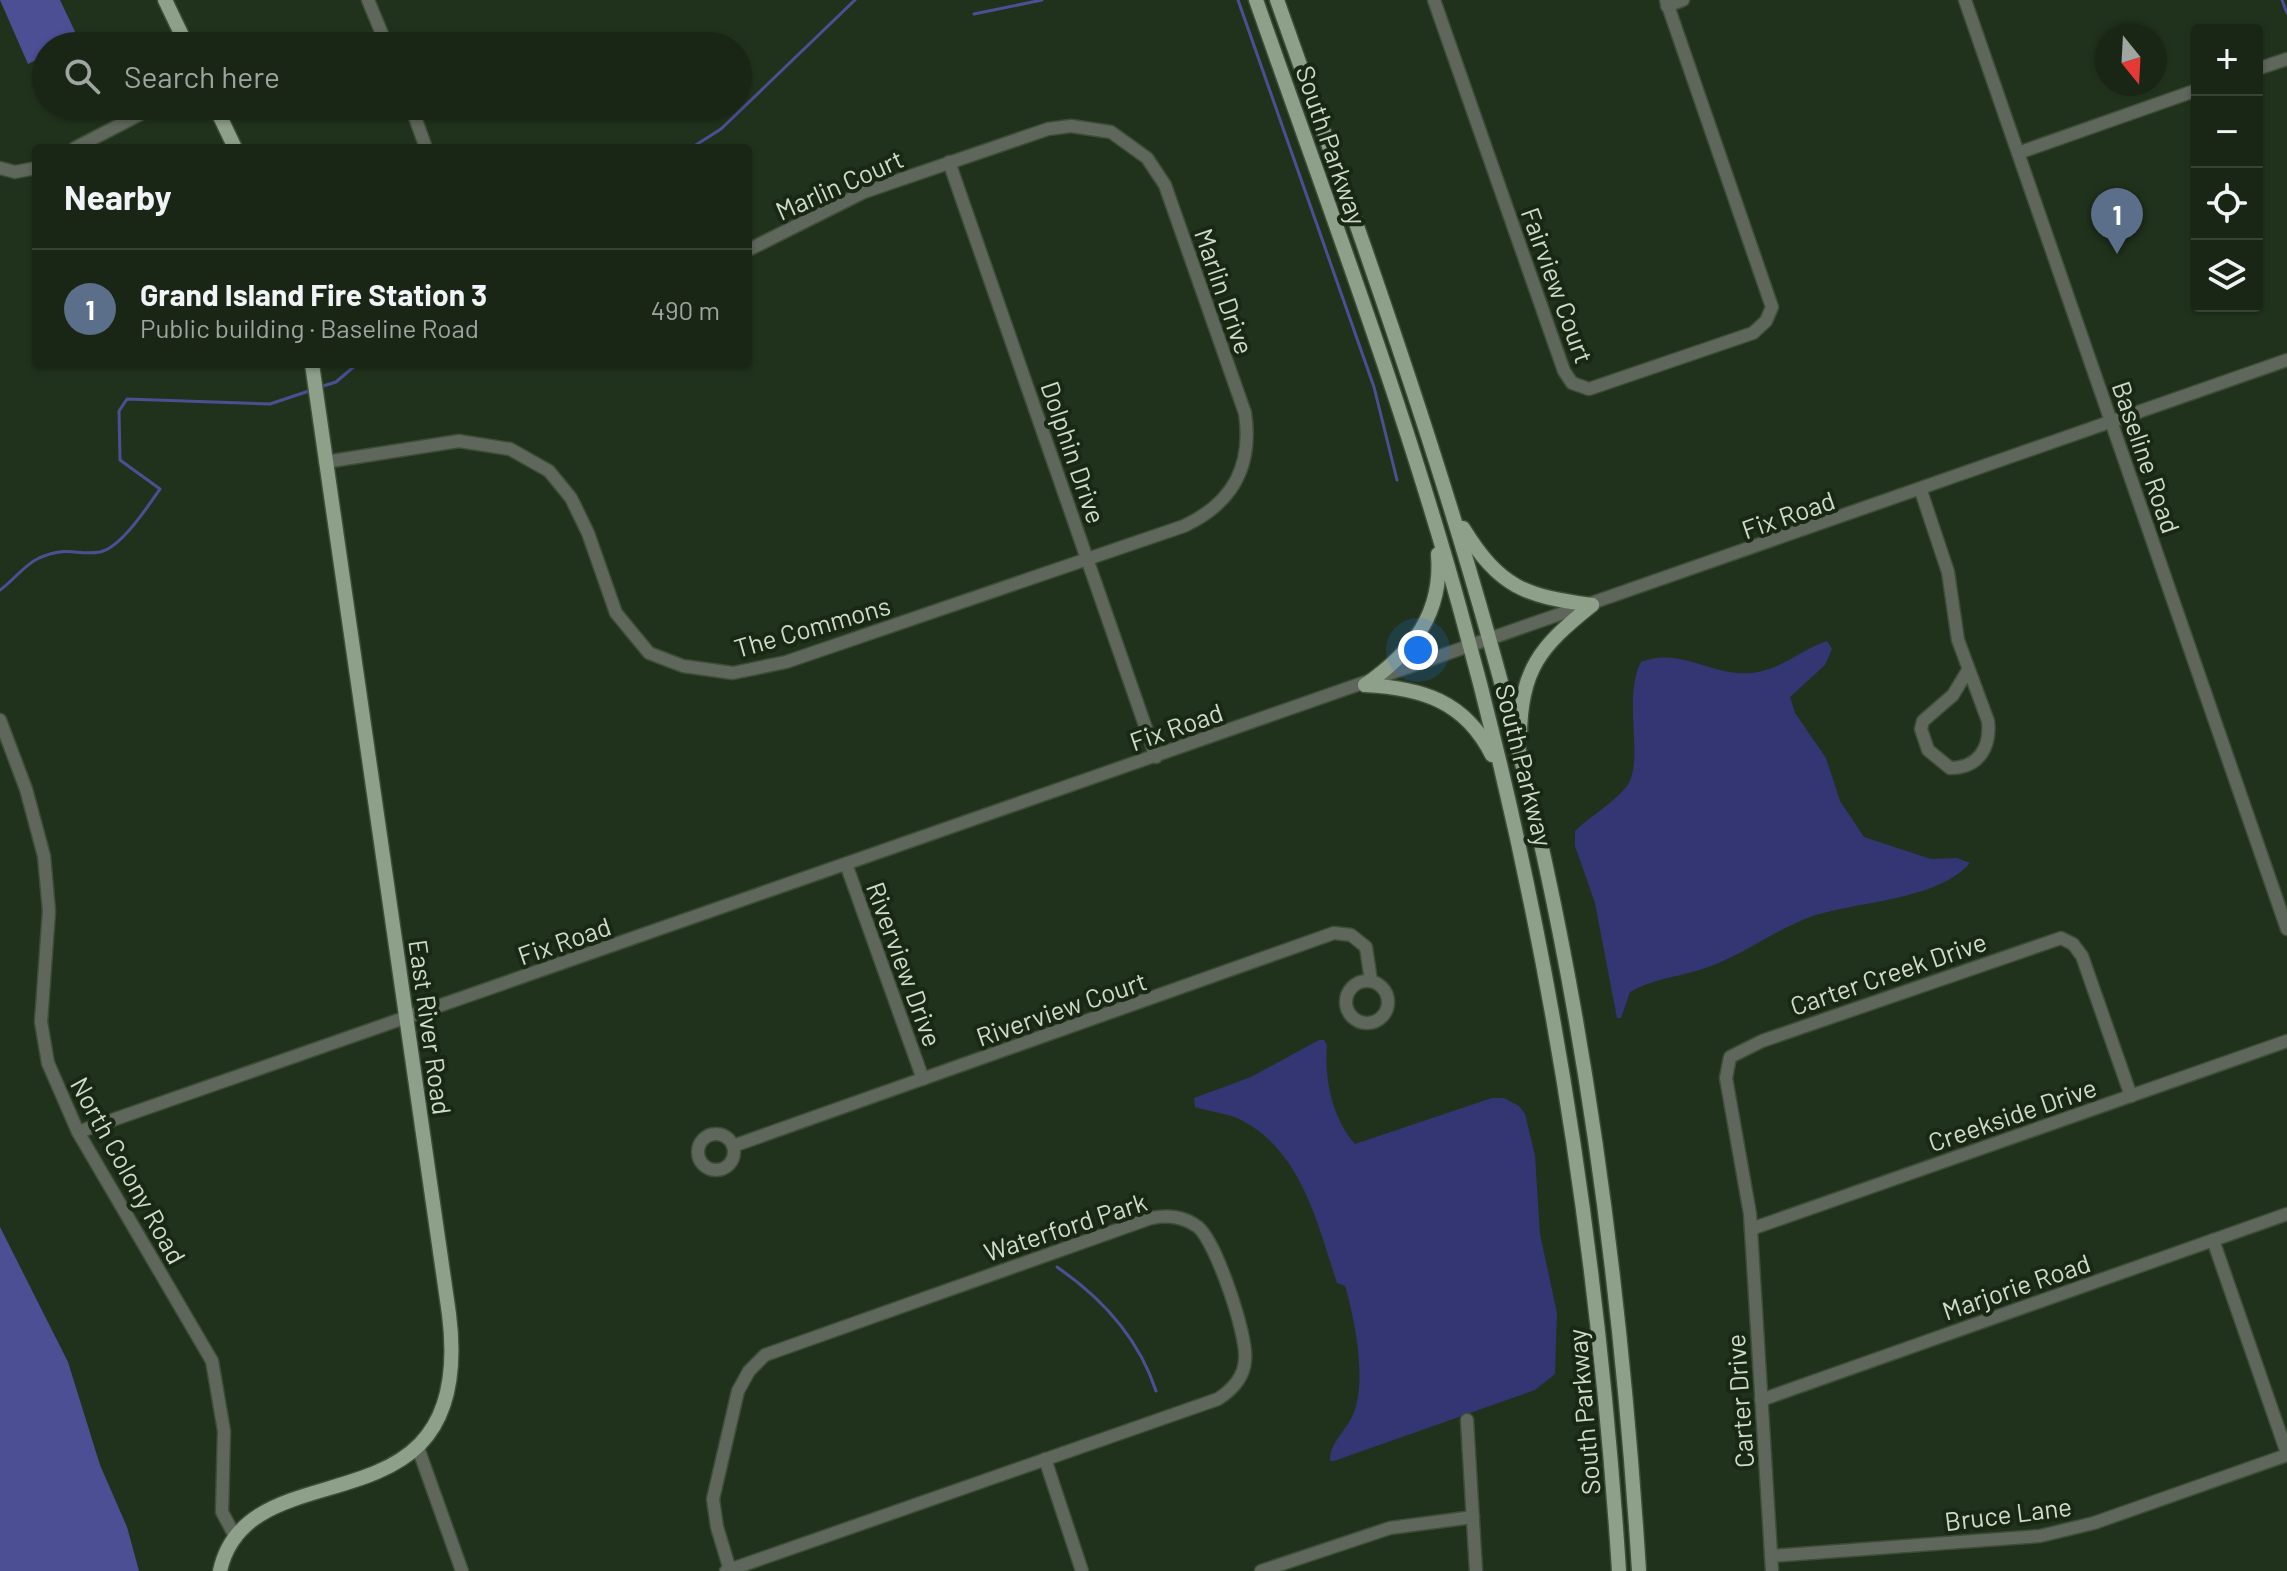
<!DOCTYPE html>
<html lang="en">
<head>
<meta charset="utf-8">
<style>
  :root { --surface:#192615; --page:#222e1e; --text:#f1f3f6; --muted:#9fa5a0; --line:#374334; --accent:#0b8043 }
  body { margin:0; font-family:Barlow,sans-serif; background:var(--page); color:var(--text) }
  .controls { position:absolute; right:24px; top:24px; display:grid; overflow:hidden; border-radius:8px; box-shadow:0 2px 6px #0004 }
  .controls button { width:72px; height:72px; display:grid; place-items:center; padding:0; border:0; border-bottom:2px solid var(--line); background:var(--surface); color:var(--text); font:40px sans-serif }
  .compass { position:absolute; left:2095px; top:24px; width:72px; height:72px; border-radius:50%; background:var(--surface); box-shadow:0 2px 6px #0004; rotate:162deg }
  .you { position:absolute; left:1418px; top:650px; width:28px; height:28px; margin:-20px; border:6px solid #fff; border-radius:50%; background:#1a73e8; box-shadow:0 0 0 12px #1a73e833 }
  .badge { display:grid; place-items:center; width:52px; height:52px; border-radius:50%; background:var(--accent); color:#fff; font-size:26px; font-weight:700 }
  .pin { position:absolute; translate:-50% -66px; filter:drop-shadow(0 2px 4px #0008) }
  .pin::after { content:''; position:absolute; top:42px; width:28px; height:24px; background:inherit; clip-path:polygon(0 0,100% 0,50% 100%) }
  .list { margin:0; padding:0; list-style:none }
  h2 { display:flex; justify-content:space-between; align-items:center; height:104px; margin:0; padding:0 32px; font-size:34px }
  h2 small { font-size:26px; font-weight:400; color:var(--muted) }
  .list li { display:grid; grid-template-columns:52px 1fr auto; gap:24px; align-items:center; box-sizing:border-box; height:120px; padding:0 32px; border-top:2px solid var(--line) }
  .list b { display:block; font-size:30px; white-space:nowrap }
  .list p { margin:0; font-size:26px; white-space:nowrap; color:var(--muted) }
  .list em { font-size:26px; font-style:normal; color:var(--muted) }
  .icon { flex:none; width:44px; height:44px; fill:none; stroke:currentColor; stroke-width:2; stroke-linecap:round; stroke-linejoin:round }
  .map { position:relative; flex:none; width:2287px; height:1571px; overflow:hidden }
  .search { position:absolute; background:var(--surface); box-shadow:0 2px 6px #0004; left:32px; top:32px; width:720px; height:88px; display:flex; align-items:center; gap:20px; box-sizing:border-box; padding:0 28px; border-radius:44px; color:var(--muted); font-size:30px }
  .panel { position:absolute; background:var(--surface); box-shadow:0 2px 6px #0004; left:32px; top:144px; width:720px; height:224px; border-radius:8px }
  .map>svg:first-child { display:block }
</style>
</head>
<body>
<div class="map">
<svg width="2287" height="1571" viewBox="0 0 2287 1571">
  <rect width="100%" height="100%" fill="#21321c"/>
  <g fill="#343573">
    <path d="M1827,641L1832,649L1825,665L1790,697L1795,713L1826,758L1840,801L1864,837L1931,859L1957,858L1970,863C1937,901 1856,901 1810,917C1775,930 1746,953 1711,966C1685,976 1654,978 1630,992L1621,1018H1617L1595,903L1575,846V831C1590,816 1614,803 1627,786C1645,761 1622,698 1641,662C1680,646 1713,677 1752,673C1781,670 1800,650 1827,641Z"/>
    <path d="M1319,1040H1324L1327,1045C1324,1078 1332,1118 1355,1144L1492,1098H1504L1519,1106L1525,1114L1535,1156L1540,1234L1557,1313L1555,1374L1535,1390L1334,1461H1330C1329,1445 1345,1431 1352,1417C1368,1383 1355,1320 1345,1286L1337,1283C1317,1222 1301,1148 1237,1118C1224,1113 1208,1111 1195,1107L1194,1098L1251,1077Z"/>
  </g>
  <g fill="#4c4f94">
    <polygon points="0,0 60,0 79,40 66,46 46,46 46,55 28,64"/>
    <polygon points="0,1227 68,1362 100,1465 127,1527 139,1571 0,1571"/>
  </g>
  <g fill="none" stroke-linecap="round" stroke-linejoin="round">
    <g stroke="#4c4f94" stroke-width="3">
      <polyline points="1238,0 1374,387 1397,480"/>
      <polyline points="2282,0 2287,13"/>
      <polyline points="974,14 1042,0"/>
      <polyline points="691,148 721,129 855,0"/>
      <polyline points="320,387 336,382 357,364"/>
      <path d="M0,590C13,581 24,565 39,558C70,545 75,556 100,552C121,548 148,506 160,489L120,460L119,411L127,399L270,404L309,391"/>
      <path d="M1057,1267C1102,1298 1139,1339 1156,1391"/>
    </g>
    <g stroke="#3d4d38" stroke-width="15">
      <g id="minor">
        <polyline points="368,0 387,46"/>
        <polyline points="1434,0 1564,371 1572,383 1589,389 1753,333 1766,321 1772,307 1666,0"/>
        <polyline points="1965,0 2287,929"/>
        <polyline points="1667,6 1683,0"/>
        <polyline points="2257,69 2287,59"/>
        <polyline points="411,106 426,148"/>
        <polyline points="75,148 156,106"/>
        <polyline points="2018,153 2197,90"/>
        <polyline points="949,162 1156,757"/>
        <polyline points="0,168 15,172 36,168"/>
        <path d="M325,462L459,441L510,449L549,471L571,498L588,533L616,613L649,653L683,666L733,673L786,662L1184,526C1233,503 1253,466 1245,413L1165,185L1147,158L1111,132L1071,126L1048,129L864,192L748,250"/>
        <path d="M1921,491L1948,572L1958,640L1988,721C1991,747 1979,768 1950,768L1928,750L1921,729L1923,721L1953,695L1968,670"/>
        <polyline points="0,720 26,789 44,856 49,911 41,1022 48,1063 78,1132 212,1361 224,1431 222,1512 236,1538"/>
        <polyline points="846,864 923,1079"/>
        <circle cx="1367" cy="1002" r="21"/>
        <polyline points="78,1132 2287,360"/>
        <circle cx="716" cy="1152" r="18"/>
        <polyline points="733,1146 1334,933 1351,935 1366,947 1371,981"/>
        <polyline points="1751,1229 2287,1041"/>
        <polyline points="2213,1240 2287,1453"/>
        <polyline points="1761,1400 2287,1214"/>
        <polyline points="1467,1420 1476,1571"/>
        <polyline points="418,1448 462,1571"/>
        <polyline points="1045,1459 1082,1571"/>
        <polyline points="1771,1556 2040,1536 2094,1523 2287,1455"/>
        <path d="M726,1571L1218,1399C1232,1390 1244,1377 1245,1360C1248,1336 1216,1242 1198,1227C1183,1216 1168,1215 1151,1218L765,1355L749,1371L738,1391L713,1499L717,1527L730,1570"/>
        <polyline points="1261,1571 1390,1528 1473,1517"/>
        <polyline points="1772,1571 1750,1214 1726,1078 1730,1057 1762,1041 2061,938 2073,944 2082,956 2131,1096"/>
      </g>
    </g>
    <g stroke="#3d4d38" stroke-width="17">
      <g id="major">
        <polyline points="165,0 187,46"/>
        <path d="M1256,0C1327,202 1403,403 1460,609C1548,925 1598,1245 1619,1571"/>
        <path d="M1277,0C1378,284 1481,567 1545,862C1596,1096 1624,1332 1639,1571"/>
        <polyline points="215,106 235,148"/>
        <path d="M1463,528C1500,588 1525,596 1592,605"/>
        <path d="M1365,685C1412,652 1443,614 1438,554"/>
        <path d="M1365,685C1422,688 1465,701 1492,755"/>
        <path d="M1520,737C1520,669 1541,646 1592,605"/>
        <path d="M220,1571C248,1441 478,1544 449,1314L312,364"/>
      </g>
    </g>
    <use href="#minor" stroke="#5f675c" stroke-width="12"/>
    <use href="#major" stroke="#8fa08a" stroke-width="14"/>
  </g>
  <g text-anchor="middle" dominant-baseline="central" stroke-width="8" stroke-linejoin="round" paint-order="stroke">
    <g font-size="26" fill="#cfdacc" stroke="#182812">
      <text transform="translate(1332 145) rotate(71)">South Parkway</text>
      <text transform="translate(839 184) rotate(-24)">Marlin Court</text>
      <text transform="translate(1558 285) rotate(70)">Fairview Court</text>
      <text transform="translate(1225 291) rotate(71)">Marlin Drive</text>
      <text transform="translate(1074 452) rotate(71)">Dolphin Drive</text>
      <text transform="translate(2147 457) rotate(71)">Baseline Road</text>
      <text transform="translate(1788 514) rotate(-19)">Fix Road</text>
      <text transform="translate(812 626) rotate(-16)">The Commons</text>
      <text transform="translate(1176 726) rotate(-19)">Fix Road</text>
      <text transform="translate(1525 765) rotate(76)">South Parkway</text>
      <text transform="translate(564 940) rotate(-19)">Fix Road</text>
      <text transform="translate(905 964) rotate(70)">Riverview Drive</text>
      <text transform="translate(1888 973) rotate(-19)">Carter Creek Drive</text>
      <text transform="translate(1061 1008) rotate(-19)">Riverview Court</text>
      <text transform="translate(431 1027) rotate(82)">East River Road</text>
      <text transform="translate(2012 1114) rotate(-19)">Creekside Drive</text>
      <text transform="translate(129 1170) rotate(61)">North Colony Road</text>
      <text transform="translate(1065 1226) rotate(-18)">Waterford Park</text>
      <text transform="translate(2016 1286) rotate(-19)">Marjorie Road</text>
      <text transform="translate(1739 1401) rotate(-94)">Carter Drive</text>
      <text transform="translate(1583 1412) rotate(-95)">South Parkway</text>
      <text transform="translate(2008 1513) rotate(-7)">Bruce Lane</text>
    </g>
  </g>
</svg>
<div class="controls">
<button>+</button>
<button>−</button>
<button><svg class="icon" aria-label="locate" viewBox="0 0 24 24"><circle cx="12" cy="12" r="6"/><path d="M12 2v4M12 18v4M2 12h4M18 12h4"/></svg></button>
<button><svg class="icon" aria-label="layers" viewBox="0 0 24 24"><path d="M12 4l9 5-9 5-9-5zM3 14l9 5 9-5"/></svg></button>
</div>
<svg class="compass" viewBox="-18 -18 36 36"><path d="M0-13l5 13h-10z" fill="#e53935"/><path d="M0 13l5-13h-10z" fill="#9fa5a0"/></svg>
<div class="you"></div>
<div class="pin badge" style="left:2117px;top:254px;background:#5c6f8a">1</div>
<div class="search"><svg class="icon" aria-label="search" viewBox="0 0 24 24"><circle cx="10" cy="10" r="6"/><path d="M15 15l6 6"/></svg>Search here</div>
<section class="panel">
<h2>Nearby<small></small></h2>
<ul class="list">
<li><span class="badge" style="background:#5c6f8a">1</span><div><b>Grand Island Fire Station 3</b><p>Public building · Baseline Road</p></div><em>490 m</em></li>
</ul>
</section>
</div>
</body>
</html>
